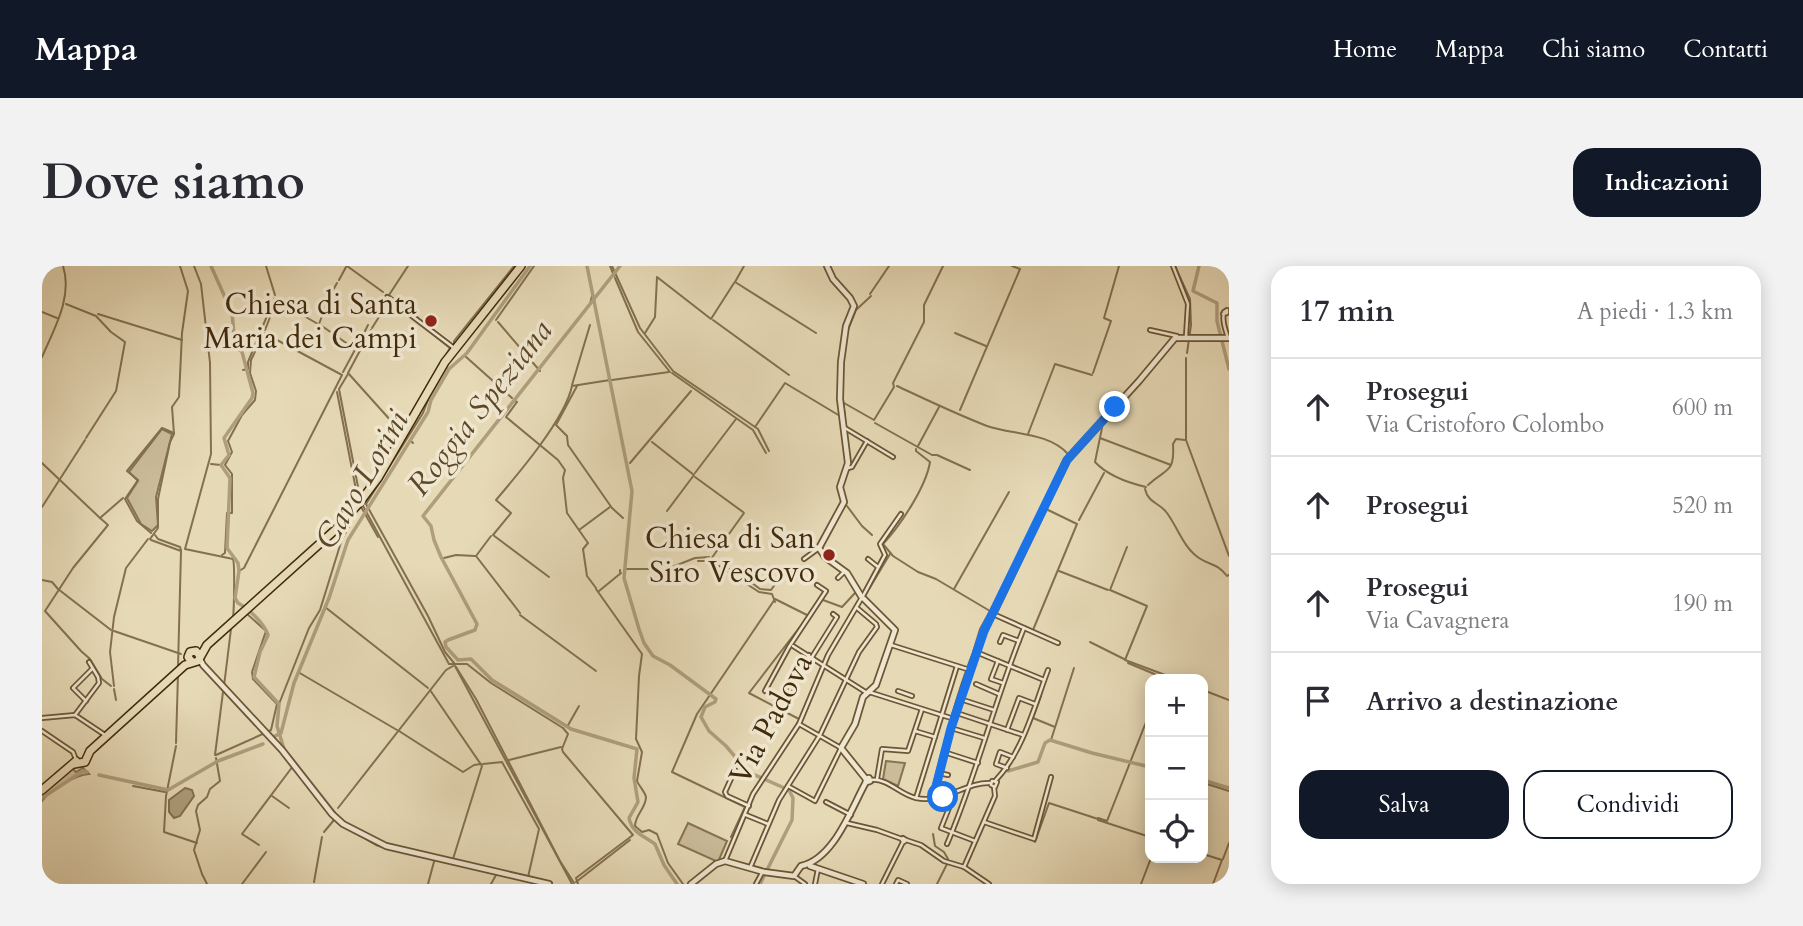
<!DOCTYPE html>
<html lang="it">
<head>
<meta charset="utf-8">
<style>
  :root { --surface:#fff; --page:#f2f2f3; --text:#2b2b33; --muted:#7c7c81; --line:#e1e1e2; --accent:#111827 }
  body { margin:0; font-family:Cardo,serif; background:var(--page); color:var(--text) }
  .controls { position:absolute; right:21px; bottom:21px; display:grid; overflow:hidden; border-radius:14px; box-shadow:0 4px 18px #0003 }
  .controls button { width:63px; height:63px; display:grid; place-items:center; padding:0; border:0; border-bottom:2px solid var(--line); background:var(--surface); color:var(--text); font:35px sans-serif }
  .stop { position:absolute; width:21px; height:21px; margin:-16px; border:5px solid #1a73e8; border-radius:50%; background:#fff }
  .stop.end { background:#1a73e8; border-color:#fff; box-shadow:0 2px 7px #0008 }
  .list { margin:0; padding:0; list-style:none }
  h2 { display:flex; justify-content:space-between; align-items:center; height:91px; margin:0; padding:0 28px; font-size:30px }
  h2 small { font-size:23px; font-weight:400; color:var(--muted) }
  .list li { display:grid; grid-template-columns:46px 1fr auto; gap:21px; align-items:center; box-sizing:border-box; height:98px; padding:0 28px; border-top:2px solid var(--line) }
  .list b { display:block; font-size:26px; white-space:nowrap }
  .list p { margin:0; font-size:23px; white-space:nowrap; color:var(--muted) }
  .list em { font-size:23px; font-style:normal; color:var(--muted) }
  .actions { display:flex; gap:14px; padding:21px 28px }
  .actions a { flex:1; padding:16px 0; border:2px solid var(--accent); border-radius:21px; text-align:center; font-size:24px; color:var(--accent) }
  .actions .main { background:var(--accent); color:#fff }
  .icon { flex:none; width:38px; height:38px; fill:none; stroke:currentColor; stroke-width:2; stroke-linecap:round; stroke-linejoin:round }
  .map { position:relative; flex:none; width:1187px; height:618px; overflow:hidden; border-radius:21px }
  header { display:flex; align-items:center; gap:42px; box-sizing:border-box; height:98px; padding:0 35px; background:var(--accent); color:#fff }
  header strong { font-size:33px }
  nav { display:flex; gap:38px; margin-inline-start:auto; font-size:24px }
  .intro { display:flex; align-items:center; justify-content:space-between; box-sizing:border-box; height:168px; padding:0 42px }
  h1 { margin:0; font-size:49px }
  .button { padding:18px 32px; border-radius:21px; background:var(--accent); color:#fff; font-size:24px; font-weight:700 }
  main { display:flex; gap:42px; padding:0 42px }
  aside { flex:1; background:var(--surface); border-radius:21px; box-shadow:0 4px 18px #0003 }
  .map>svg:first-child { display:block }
</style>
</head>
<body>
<header>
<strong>Mappa</strong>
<nav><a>Home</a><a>Mappa</a><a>Chi siamo</a><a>Contatti</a></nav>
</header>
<div class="intro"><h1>Dove siamo</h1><a class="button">Indicazioni</a></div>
<main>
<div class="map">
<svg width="1187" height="618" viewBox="0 0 1187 618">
  <rect width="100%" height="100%" fill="#e6d9b6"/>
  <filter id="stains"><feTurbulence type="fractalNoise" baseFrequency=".00286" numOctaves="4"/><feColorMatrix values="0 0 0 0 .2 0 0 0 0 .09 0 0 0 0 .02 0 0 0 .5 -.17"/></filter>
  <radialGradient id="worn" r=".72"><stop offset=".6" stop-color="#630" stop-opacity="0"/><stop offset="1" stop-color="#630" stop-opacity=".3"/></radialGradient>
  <g fill="#cabb99" stroke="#867352" stroke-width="2">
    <polygon points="120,163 130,168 114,231 116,259 110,265 99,258 85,232 96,215 87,206"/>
    <polygon points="844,495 863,497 856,520 841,513"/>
    <path d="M30,502L34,506L41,502L47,508C33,509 8,524 0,535V528Z"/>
    <polygon points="646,557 685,575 676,596 636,578"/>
  </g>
  <polygon fill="#ae9e7c" stroke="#83704f" stroke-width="2" points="143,522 150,524 152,530 138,550 132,552 127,546 127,534"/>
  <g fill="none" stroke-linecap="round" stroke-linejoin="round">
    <g stroke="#83704f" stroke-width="2">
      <path d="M152,0L159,18L168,97L169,188L143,283L191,293C193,298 192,344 191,352"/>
      <polyline points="224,0 233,29"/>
      <polyline points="305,0 341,26"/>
      <polyline points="366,0 347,29 382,57 389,49 395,54 389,62"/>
      <polyline points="568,0 572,10"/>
      <polyline points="570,0 598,62 631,105 716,163 727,185"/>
      <polyline points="702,0 693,16 774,67"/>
      <polyline points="1133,0 1148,33 1149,59 1145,87"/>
      <polyline points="573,12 596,66 628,106"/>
      <polyline points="297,14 304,1"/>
      <polyline points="789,14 799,26"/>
      <polyline points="290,26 295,17"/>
      <polyline points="828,28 847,0"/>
      <polyline points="287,32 277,58 310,81 317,79"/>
      <polyline points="234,34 276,58"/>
      <polyline points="24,38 54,50 69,66 83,76 74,125 44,172"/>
      <polyline points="548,38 550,30"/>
      <polyline points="0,46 15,52"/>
      <polyline points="56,48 140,74"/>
      <polyline points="366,48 408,82 403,91"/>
      <polyline points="454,54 492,0"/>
      <polyline points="671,54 747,109"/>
      <polyline points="456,56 498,105"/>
      <polyline points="330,62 347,35 358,43"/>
      <polyline points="223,64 234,36"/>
      <polyline points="329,64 306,107 359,166"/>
      <polyline points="806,64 814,44 829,30"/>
      <polyline points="603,67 613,51 615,11 669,53 692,17"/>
      <polyline points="913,67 944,80"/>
      <polyline points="317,77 326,59"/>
      <polyline points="412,79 412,75 472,0"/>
      <polyline points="423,90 470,132"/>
      <path d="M0,91C12,63 31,31 21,0"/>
      <polyline points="1144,92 1144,174 1187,290"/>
      <polyline points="201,104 206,103 206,96 232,33"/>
      <polyline points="301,106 315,80"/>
      <polyline points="630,107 711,164 724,187"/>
      <polyline points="1051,107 1069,55 1062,52 1077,0"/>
      <polyline points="306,108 297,123 318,231"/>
      <polyline points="570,114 627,106"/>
      <polyline points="530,119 548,59"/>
      <polyline points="535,120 514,159 525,170 526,179 570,242 581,252"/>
      <polyline points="800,120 802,90"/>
      <path d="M855,120C885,134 914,148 945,160C971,169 1006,166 1026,188L1024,192"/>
      <polyline points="800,125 803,151"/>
      <polyline points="295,126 316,234"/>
      <polyline points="388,129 381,147 324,238 386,350 403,386 412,397"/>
      <polyline points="473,135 475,136 464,151 516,194 523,204 521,212 525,247 546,277 541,283 545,310 554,322"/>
      <polyline points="802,137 832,154 852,121 851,117 882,56 882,39 901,0"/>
      <polyline points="918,144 978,3 970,0"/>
      <polyline points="1070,148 1104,110"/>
      <polyline points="833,157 890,189 895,189 928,204"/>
      <path d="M1061,157L1053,196C1065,209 1087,217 1104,221"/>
      <polyline points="362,160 392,108"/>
      <polyline points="713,161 743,117 798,150"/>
      <polyline points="986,168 1013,98 1050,109"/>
      <polyline points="1058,172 1129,199"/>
      <polyline points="369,175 371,177"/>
      <polyline points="610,176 652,209 625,245"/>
      <polyline points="876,180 897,141"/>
      <path d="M874,183V185L888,196C884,221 858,260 841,278L851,290L876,306L894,313L948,345L938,363L931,386"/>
      <polyline points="0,197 58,252 81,232"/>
      <polyline points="588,197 649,125"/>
      <polyline points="169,198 179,199"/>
      <polyline points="653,207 694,153"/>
      <polyline points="653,211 701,246"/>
      <path d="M1106,219C1124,202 1133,208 1131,178L1134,173L1143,174"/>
      <polyline points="326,220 340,198"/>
      <path d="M1103,223C1106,237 1118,237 1125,247C1136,262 1141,281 1157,292C1169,300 1175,297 1185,310L1187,309"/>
      <polyline points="320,238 407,398 425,398 449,417 521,462 526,468 520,483 521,486 591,569 534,612 536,618"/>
      <polyline points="318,239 336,271"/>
      <polyline points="805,240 820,260 830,269"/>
      <polyline points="0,241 43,174"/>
      <polyline points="1000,241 1021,197"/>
      <polyline points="58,252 66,259 31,302 3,345 39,385 48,393 60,413 69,420"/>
      <polyline points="1037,254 1062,207"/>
      <polyline points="537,264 568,241"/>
      <polyline points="109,267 95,255 83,233 96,214 85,205 120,162 132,167"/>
      <polyline points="113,269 116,273 138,281 139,284"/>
      <polyline points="449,270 434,290 478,347"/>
      <polyline points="108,273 116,262 116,233 128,176 132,168 130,141 137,131 140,67 146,25 138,0"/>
      <polyline points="109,274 139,285 136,401"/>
      <polyline points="1085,281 1068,324 1105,340 1083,394 1134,413"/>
      <polyline points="180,289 183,287 185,247 190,247 190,208 183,199 190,186 186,175 200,149 213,134 214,125 208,107 209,94 222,67 300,109 202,302 197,305"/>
      <polyline points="402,292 414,289 433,290"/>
      <polyline points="669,293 702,247"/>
      <polyline points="671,293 704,313"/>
      <polyline points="656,295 668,295 674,298 717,326 730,328 733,336"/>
      <polyline points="584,303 625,303 653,292 667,291"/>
      <polyline points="578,304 578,306"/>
      <polyline points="1017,305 1066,324"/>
      <path d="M507,311L451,269L469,247L454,234C477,207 523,153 530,120L568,114"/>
      <polyline points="0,314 10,316 16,323 69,364"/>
      <polyline points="706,314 718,323 729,324 744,303"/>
      <path d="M554,323L600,388L597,410L594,473L600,486L595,515C597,520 603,526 604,531C604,542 593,549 593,560L600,566L607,564L615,568L626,597L641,618"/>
      <polyline points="827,323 848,288"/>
      <polyline points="912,323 967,226"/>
      <polyline points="557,325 579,307"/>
      <polyline points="781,334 800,341 813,327"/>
      <polyline points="209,335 293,259"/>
      <polyline points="283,341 386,422"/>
      <polyline points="204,347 224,365 210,406 211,413 235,438 229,464 225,466"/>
      <polyline points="478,349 554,405"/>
      <polyline points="991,364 1035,258 1004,243"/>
      <polyline points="72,365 139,388"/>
      <polyline points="1048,376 1082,393"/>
      <polyline points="1086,397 1122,412 1121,413"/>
      <polyline points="413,400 530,618"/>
      <polyline points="414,401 434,433 518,595 532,617"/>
      <polyline points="256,406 355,464"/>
      <polyline points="72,420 68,386 72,351 84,302 106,273"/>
      <polyline points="182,420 189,363"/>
      <polyline points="72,423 74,434"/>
      <polyline points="388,424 440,500 411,593"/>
      <polyline points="1161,424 1187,434"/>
      <polyline points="999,430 991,452 1013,461"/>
      <polyline points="237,438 267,362 278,344 300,273 308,259"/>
      <polyline points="757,453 707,427 764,353"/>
      <polyline points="525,461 537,440"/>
      <polyline points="357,465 421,506 432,499 439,498"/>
      <polyline points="1009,474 1032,402"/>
      <polyline points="134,477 136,408"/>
      <polyline points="134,480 124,530 122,566 155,577"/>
      <polyline points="173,489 181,426"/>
      <polyline points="174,489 223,467"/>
      <polyline points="467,494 519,481"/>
      <polyline points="441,498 460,496 497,563 486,611"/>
      <polyline points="91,520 123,526"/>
      <polyline points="230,530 247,542"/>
      <polyline points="1161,530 1165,518 1187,525"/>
      <polyline points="296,542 404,404 411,400"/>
      <polyline points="291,546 292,545"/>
      <polyline points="1056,552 1065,555 1108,446"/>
      <polyline points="1056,554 1108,571"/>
      <polyline points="308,564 334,579 343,582"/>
      <polyline points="282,566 292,554"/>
      <polyline points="891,568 893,580 902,586 906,593"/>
      <polyline points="689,571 703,541 630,506 655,448 733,333 767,350"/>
      <polyline points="993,576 1007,537 1056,553"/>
      <polyline points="217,579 200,568 251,500"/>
      <polyline points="1161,588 1180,594 1171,618"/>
      <polyline points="1181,593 1187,577"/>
      <polyline points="272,616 280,571"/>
      <polyline points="534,616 588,574"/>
      <polyline points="165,618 160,608 152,584 158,564 154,545 156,539 165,531 168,523 178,515 174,492"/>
      <polyline points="200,618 224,586"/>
      <polyline points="386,618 393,592"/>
      <polyline points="449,618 454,609"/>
      <polyline points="895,618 905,598"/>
      <polyline points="1099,618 1109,592"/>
    </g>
    <g stroke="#ae9e7c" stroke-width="3.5">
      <path d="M169,0L190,47L193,80L200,86L211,127L210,132L182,172L187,189L179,199L188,212L185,282L196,297L197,305L193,332L196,337C207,343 222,357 226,369L218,386L212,411L237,438L235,460L242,483L292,546"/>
      <polyline points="545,0 590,225 582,312 597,363 602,377 611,390 628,399 674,433 673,436 663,441 659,451 667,465 684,480 706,506 747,524 751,532 750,554 718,618"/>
      <path d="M578,0L381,250L389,260L392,274L399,291L435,358L433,364L406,374L403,376L404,381L416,394L429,393L450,414L529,463L595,483L592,512L596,536L587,552C590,567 602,570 613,578L622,599L635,618"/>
      <polyline points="1157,0 1151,25 1175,37 1175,55 1187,103"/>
      <polyline points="231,471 239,467 252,417 287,332 306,274 386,146 389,134 407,103 425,87 488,0"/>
      <polyline points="966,505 996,496 1003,477 1008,474 1050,487 1108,501"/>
      <polyline points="57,509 126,524 176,495 221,478"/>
      <polyline points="1161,514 1187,522"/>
      <polyline points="0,532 41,505 45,506"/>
    </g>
    <g stroke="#6b5636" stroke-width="6">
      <g id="pedestrian">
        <polyline points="784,536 809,549"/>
        <polyline points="752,610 763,618"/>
      </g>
    </g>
    <g stroke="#6b5636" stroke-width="6">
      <g id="minor">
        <polyline points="1131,0 1146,38 1144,70"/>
        <polyline points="345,31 412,82"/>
        <path d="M1181,48L1185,47V44L1182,46C1180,55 1183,62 1186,72"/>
        <polyline points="1108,64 1135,70"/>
        <polyline points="803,162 851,191"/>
        <polyline points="806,202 810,201 825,175"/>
        <polyline points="762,293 777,282"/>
        <polyline points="826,293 836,301"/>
        <polyline points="796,312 803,305"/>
        <polyline points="821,330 843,289 838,278 859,248"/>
        <polyline points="958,376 961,369 977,375"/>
        <polyline points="849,379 928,404"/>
        <polyline points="751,380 825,427"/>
        <polyline points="934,386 1002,414"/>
        <polyline points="770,391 795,351 791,348"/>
        <polyline points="956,395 949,413 961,417"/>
        <polyline points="934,418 957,428"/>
        <polyline points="723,425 747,381 784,325 775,319"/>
        <polyline points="856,425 870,430"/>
        <polyline points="827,426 912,453"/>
        <polyline points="918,433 952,444"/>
        <polyline points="44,435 31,422 50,403"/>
        <polyline points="742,435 767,389"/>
        <polyline points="915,447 981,469"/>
        <polyline points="33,449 57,417 56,411 47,396"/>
        <polyline points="0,452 33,449 63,469"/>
        <polyline points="909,462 942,472"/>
        <polyline points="965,464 977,432 993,438"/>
        <polyline points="0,465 31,486 33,491"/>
        <polyline points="873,465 893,471"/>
        <polyline points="902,486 936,497"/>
        <polyline points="965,502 954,498 958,486 971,491"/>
        <polyline points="693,504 683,526 685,530 707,540"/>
        <polyline points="897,507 906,509"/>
        <polyline points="835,513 840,483 866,485 880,443"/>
        <path d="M829,514C846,512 858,529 874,532C901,538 924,516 948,517"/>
        <polygon points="950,515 955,516 953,521 949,519"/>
        <path d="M953,515C981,486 992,441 1006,404"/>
        <polyline points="746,520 773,535 799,482 757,458"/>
        <polyline points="913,527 899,562 933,575"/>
        <polyline points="874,532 915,400"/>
        <path d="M890,532C905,473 922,402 951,348L1016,377"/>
        <polyline points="704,549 726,558"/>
        <polyline points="942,556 992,573 1009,511"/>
        <polyline points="805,557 835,564 860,573"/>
        <polygon points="861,572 864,574 862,576 860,574"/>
        <polyline points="864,574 879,579 902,595 922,601 947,618"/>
        <path d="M905,578C935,508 953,433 982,362"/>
        <polyline points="683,595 711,528 757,458 786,389 819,333"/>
        <polyline points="922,601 953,530 952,521"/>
        <polyline points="708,602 737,534 778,469 817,386 835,361 834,358 815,342"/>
        <polyline points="714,618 721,605"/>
        <polyline points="773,618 776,603"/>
        <polyline points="840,618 861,576"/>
        <polyline points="854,618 856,614 865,618"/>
      </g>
    </g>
    <g stroke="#6b5636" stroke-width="8">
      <g id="tertiary">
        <polyline points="785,0 791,13 808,32 812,40 804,60 799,96 798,133 806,197 798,221 802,236 777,282 783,291 805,307 819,330"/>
        <polyline points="822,333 853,364 834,419 821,431 813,458 799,482 824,513"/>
        <polyline points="951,348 1025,194 1097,115 1133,72 1187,72"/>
        <polyline points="158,393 161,399 240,484 290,548 301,558 344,580 507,618"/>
        <polygon points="827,512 828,515 824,516 824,513"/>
        <polyline points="768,600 821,618"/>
        <path d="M649,618L674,598L683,595L722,606L752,610L759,600C792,593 809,543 824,516"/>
      </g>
    </g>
    <g stroke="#422b0b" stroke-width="10">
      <g id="primary">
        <polyline points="150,396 146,391 148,386 154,385 158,390"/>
        <polyline points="32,498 43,496 48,485 143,399 156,395 165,379 293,264 318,236 336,212 403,96 479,0"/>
        <polyline points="0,524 34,495"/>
      </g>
    </g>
    <use href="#pedestrian" stroke="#efe6d0" stroke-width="2.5"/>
    <use href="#minor" stroke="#efe6d0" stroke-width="2.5"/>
    <use href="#tertiary" stroke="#efe6d0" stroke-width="4.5"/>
    <use href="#primary" stroke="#e6d9b6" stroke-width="7"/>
  </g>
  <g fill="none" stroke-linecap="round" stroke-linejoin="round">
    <polyline stroke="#1a73e8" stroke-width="9" points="901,531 891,532 909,462 942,365 1025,194 1073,141"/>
  </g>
  <g fill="#8f2418" stroke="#efe6d0" stroke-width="2.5">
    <circle cx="389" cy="55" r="7"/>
    <circle cx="787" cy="289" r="7"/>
  </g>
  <g text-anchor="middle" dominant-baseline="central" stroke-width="7" stroke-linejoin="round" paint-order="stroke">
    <g font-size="30" fill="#422b0b" stroke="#efe6d0" text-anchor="end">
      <text x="375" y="38">Chiesa di Santa<tspan x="375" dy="34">Maria dei Campi</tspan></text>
      <text x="773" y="272">Chiesa di San<tspan x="773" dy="34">Siro Vescovo</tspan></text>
    </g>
    <g font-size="30" fill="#422b0b" stroke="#efe6d0">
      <text transform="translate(729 453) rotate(-62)">Via Padova</text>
    </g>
    <g font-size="32" font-style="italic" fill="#5d4827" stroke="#efe6d0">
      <text transform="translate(438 142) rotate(-52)">Roggia Speziana</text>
      <text transform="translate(320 214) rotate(-60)">Cavo Lorini</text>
    </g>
  </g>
  <rect width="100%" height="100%" filter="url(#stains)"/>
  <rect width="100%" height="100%" fill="url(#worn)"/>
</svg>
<div class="controls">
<button>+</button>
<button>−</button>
<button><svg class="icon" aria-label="locate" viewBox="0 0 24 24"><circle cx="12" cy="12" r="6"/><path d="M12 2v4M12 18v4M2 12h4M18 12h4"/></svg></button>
</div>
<div class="stop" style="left:901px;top:531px"></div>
<div class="stop end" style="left:1073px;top:141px"></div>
</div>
<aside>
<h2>17 min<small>A piedi · 1.3 km</small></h2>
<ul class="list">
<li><svg class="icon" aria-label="ahead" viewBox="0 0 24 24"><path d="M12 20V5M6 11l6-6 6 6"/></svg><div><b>Prosegui</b><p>Via Cristoforo Colombo</p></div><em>600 m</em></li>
<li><svg class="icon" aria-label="ahead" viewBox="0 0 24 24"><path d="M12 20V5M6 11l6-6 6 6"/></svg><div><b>Prosegui</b></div><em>520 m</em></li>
<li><svg class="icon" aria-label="ahead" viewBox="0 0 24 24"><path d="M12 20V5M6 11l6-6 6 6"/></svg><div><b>Prosegui</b><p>Via Cavagnera</p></div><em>190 m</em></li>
<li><svg class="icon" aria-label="arrive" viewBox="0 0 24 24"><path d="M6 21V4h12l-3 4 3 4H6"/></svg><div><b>Arrivo a destinazione</b></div></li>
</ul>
<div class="actions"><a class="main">Salva</a><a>Condividi</a></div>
</aside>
</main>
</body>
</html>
